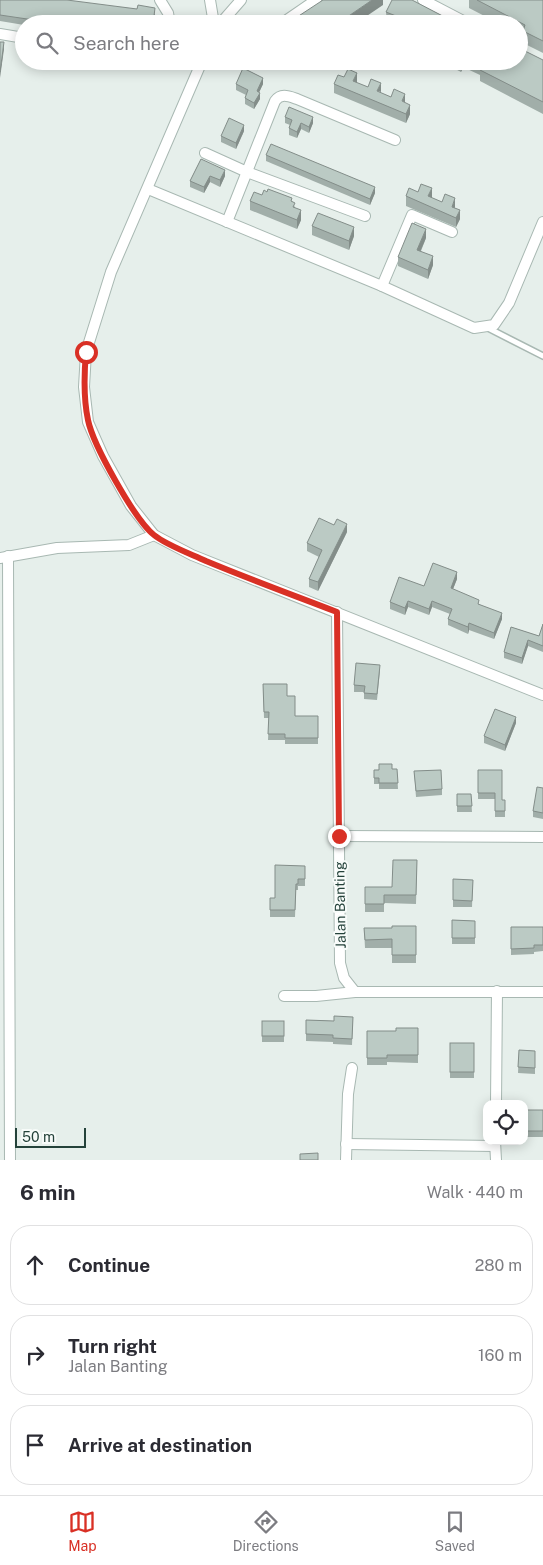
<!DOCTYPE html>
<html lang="en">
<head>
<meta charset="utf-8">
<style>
  :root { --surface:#fff; --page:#f7f7f7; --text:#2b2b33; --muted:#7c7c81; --line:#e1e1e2; --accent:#d93025 }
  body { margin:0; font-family:"Public Sans",sans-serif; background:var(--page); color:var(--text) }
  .controls { position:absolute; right:15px; bottom:15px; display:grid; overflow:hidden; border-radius:10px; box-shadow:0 2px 12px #0003 }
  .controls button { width:45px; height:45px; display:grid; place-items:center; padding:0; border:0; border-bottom:1px solid var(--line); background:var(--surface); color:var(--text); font:25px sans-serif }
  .scale { position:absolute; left:15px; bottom:12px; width:71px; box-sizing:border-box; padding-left:5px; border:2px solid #24423a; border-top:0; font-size:14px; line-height:18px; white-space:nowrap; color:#24423a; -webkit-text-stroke:4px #f7fbf9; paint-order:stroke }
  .stop { position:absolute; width:15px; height:15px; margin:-11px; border:4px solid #d93025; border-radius:50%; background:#fff }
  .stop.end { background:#d93025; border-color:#fff; box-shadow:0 1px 5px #0008 }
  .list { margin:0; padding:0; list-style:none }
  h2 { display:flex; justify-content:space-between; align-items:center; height:65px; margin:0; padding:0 20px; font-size:21px }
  h2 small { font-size:16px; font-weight:400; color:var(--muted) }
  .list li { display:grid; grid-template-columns:32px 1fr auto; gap:15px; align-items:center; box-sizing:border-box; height:80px; margin:0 10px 10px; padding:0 10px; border:1px solid var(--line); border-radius:20px }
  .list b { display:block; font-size:19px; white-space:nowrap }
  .list p { margin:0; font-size:16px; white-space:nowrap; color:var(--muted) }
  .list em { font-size:16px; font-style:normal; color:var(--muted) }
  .icon { flex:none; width:28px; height:28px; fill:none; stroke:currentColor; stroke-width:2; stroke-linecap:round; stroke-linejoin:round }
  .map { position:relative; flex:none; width:543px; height:1160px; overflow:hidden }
  .search { position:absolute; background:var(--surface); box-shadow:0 2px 12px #0003; left:15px; right:15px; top:15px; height:55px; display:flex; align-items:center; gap:12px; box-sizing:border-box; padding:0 18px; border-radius:28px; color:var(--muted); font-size:19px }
  .sheet { height:335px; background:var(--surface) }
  nav { display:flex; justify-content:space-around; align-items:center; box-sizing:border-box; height:70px; border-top:1px solid var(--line); background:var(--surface); font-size:14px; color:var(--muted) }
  nav a { display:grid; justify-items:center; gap:2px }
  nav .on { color:var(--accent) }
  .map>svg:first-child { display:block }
</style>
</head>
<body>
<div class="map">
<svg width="543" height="1160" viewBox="0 0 543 1160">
  <rect width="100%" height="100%" fill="#e6efeb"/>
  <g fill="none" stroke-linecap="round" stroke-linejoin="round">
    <g stroke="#a8b8b2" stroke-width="8">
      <polyline id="service" points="488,328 543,356"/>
    </g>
    <g stroke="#a8b8b2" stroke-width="12">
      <g id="minor">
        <polyline points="160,0 168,13 170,24"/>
        <polyline points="210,0 214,24"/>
        <polyline points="423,0 469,24"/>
        <polyline points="220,24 241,0"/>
        <polyline points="281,24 316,0"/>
        <polyline points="0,34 24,38"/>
        <polyline points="202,61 111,272 86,352 84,387 88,422 103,456 131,506 154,535 192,555 543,695"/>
        <polyline points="205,153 247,172 365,216"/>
        <polyline points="148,189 382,286 474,328 494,325 509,303 543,222"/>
        <path d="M227,222L275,101C281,93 288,96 297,99L395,140"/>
        <polyline points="382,286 412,215 452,232"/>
        <polyline points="8,556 10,1160"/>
        <polyline points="0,558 57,548 129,545 154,535"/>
        <polyline points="337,612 340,963 344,978 355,992 543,992"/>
        <polyline points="339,836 543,837"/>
        <polyline points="284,996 316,996 355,992"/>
        <polyline points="496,1104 497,991"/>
        <polyline points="495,1141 496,1160"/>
        <polyline points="346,1144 495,1146"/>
        <polyline points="346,1160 348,1094 352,1068"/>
      </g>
    </g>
    <use href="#service" stroke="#fff" stroke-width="5"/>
    <use href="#minor" stroke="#fff" stroke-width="10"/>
  </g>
  <g fill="#a1aea9">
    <polygon points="0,0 155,14 154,24 24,24 24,25 0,21"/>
    <polygon points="469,0 543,0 543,53 523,43 523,36 519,34 519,24 500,24 469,8"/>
    <polygon points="386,12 458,24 387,24"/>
    <polygon points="543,60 543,114 480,81 480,75 463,67 461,72 440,61 519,61"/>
    <polygon points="357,82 357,83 405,103 410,114 406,123 334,93 334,84"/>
    <polygon points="236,84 263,84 259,92 260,99 254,109 245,104 245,98 246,95 236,90"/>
    <polygon points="285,117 313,123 309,133 301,129 297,138 289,135 289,128 290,125 285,123"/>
    <polygon points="244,131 236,149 221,142 221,136"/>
    <polygon points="266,155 375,193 370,205 266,161"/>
    <polygon points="201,159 225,176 220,187 210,182 204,193 190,187 190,181"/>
    <polygon points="262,195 292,201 301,220 297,229 250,210 250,201"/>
    <polygon points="406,196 431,198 455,208 460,219 456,227 406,206"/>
    <polygon points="312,226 354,236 349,250 312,235"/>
    <polygon points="426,238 421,251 433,265 428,279 398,266 398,257"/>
    <polygon points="347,532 318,591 309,587 309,579 319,557 307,551 307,543"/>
    <polygon points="457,579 453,589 479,604 502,619 494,639 469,630 468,634 448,625 448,619 450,614 432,607 429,615 408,607 405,615 390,609 390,602 424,586"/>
    <polygon points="543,624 543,652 528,646 522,664 504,658 504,652 511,627 539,636"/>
    <polygon points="380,671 377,700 364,699 364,692 354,692 354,685"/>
    <polygon points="263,684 287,696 295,716 318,716 318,744 285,744 285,740 268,740 269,718 264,718"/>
    <polygon points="516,723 505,751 484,743 484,736"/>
    <polygon points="397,769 398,789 379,789 379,784 374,784 374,770"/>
    <polygon points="478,770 502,800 505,800 505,817 495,817 495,799 478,799"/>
    <polygon points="414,771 442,789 442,795 416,797"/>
    <polygon points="543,788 543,819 533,817 533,811"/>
    <polygon points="457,794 471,794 472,812 457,812"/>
    <polygon points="417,860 416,904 384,903 384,912 365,912 365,887 392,887"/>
    <polygon points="305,866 305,886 298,886 298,890 296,890 295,917 270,917 270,898 275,898"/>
    <polygon points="453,879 473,880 472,907 453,907"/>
    <polygon points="452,920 475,921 475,944 452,944"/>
    <polygon points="416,926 416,963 392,963 392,948 365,948 364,928 392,928"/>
    <polygon points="511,927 543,927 543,951 534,952 534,954 511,955"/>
    <polygon points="353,1017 352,1045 333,1044 333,1042 306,1041 306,1020 334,1021"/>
    <rect x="262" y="1021" width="22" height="21"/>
    <polygon points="418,1028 418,1063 387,1062 387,1065 367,1065 367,1031 396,1031"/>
    <rect x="450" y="1043" width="24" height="35"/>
    <polygon points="519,1050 535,1051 535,1074 518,1073"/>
    <rect x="524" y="1110" width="19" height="27"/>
  </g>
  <g fill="#838d89">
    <polygon points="372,0 383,0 383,5 355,24 337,24"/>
    <polygon points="4,42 4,49 0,78 0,72"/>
    <polygon points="461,61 463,61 463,67 461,72"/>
    <polygon points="357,73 357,82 353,91 353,81"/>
    <polygon points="263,78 263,84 257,97 257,91"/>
    <polygon points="381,83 381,92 377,91"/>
    <polygon points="260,93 260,99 254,109 254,103"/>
    <polygon points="405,94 405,103 402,101"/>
    <polygon points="410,105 410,114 406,123 406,114"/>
    <polygon points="313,117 313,123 309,133 309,127"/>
    <polygon points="301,123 301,129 297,138 297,132"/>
    <polygon points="244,125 244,131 236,149 236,143"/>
    <polygon points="225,170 225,176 220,187 220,180"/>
    <polygon points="210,176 210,182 204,193 204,187"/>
    <polygon points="375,187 375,193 370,205 370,199"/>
    <polygon points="432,188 432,197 428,205 428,196"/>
    <polygon points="455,198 455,207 452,216 452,207"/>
    <polygon points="301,210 301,220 297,229 297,220"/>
    <polygon points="460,210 460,219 456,227 456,218"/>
    <polygon points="354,227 354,236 349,250 349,241"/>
    <polygon points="426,229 426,238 417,259 417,250"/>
    <polygon points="433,256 433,265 428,279 428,270"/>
    <polygon points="347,524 347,532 318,591 318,582"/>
    <polygon points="457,572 457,579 451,594 451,588"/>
    <polygon points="408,601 408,607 405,615 405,608"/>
    <polygon points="432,601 432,607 429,615 429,609"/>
    <polygon points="502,613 502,619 494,639 494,633"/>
    <polygon points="469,623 469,630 468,634 468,627"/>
    <polygon points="528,640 528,646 522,664 522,658"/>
    <polygon points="516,717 516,723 505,751 505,745"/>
  </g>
  <g fill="#bbcac4" stroke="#838d89">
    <polygon points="0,0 67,0 137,9 138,5 155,8 153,24 61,24 0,15"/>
    <polygon points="323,0 372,0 337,24 288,23"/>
    <polygon points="392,0 412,0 458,24 397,24 393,22 396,16 386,12"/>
    <polygon points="477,0 543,0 543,41 523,31 525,25"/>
    <polygon points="0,42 4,42 0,72"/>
    <polygon points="519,48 543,60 543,102 480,70 482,64 476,61 519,61"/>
    <polygon points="243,68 263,78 257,91 260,93 254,103 245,98 248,90 236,84"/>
    <polygon points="348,69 357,73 353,81 368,87 371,79 381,83 377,91 391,97 394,89 405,94 402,101 410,105 406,114 334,84 338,75 344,77"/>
    <polygon points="289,107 313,117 309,127 301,123 297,132 289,128 292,120 285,117"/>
    <polygon points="229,118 244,125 236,143 221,136"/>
    <polygon points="271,144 375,187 370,199 266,155"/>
    <polygon points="201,159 225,170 220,180 210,176 204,187 190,181"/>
    <polygon points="421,184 432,188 428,196 442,202 445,194 455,198 452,207 460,210 456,218 406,196 409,188 418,192"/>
    <polygon points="268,189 292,198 291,201 295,203 293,207 301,210 297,220 250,201 254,192 262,195 264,190 267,192"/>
    <polygon points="318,213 354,227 349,241 312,226"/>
    <polygon points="412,223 426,229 417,250 433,256 428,270 398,257"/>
    <polygon points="319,518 334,525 337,519 347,524 318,582 309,579 322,550 307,543"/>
    <polygon points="433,563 457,572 451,588 479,600 478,604 502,613 494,633 469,623 468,627 448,619 452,609 432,601 429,609 408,601 405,608 390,602 399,577 424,586"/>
    <polygon points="543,624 543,646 528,640 522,658 504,652 511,627 539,636"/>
    <polygon points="356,663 380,665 377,694 364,693 365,686 354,685"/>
    <polygon points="263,684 287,684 287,696 295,696 295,716 318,716 318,738 285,738 285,734 268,734 269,712 264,712"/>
    <polygon points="495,709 516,717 505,745 484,736"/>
    <polygon points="379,764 392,764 392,769 397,769 398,783 379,783 379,778 374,778 374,770 379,770"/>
    <polygon points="441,770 442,789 416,791 414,771"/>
    <polygon points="478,770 502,770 502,800 505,800 505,811 495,811 495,793 478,793"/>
    <polygon points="537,787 543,788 543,813 533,811"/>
    <polygon points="457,794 471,794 472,806 457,806"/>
    <polygon points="393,860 417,860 416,895 384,895 384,904 365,904 365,887 392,887"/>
    <polygon points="275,865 305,866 305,879 298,879 298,884 296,884 295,910 270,910 270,898 275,898"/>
    <polygon points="453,879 473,880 472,901 453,900"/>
    <polygon points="452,920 475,921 475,938 452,938"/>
    <polygon points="392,926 416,926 416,955 392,955 392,939 365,940 364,928 392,928"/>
    <polygon points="511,927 543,927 543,945 534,945 534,948 511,949"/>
    <polygon points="334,1016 353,1017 352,1039 333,1038 333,1035 306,1034 306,1020 334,1021"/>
    <rect x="262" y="1021" width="22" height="15"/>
    <polygon points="396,1028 418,1028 418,1055 387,1055 387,1058 367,1058 367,1031 396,1031"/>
    <rect x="450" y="1043" width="24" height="29"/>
    <polygon points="519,1050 535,1051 535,1068 518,1067"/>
    <rect x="524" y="1110" width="19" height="21"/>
    <polygon points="318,1153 318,1160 300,1160 300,1154"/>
  </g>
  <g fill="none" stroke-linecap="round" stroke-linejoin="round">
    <path stroke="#d93025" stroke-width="6" d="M86,352C84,375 83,397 88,420C93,445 135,520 154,535C166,545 191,554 206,561C249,579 293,595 337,612L339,836"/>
  </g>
  <g text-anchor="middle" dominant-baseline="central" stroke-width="4" stroke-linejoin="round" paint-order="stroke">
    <g font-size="14" fill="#24423a" stroke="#f7fbf9">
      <text transform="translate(340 905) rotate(-91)">Jalan Banting</text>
    </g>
  </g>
</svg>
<div class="controls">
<button><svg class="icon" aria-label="locate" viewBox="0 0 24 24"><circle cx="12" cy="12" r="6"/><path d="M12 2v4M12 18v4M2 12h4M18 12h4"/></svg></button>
</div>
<div class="scale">50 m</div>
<div class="stop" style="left:86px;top:352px"></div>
<div class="stop end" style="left:339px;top:836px"></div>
<div class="search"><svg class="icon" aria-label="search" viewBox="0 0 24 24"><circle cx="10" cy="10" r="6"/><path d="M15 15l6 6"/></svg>Search here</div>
</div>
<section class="sheet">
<h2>6 min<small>Walk · 440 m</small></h2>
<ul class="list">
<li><svg class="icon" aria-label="ahead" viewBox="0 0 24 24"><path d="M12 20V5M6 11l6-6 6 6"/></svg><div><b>Continue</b></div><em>280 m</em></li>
<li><svg class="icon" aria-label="right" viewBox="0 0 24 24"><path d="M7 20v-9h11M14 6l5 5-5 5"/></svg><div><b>Turn right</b><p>Jalan Banting</p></div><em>160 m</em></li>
<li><svg class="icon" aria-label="arrive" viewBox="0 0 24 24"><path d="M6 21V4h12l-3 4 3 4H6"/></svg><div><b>Arrive at destination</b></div></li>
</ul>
</section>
<nav>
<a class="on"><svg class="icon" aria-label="map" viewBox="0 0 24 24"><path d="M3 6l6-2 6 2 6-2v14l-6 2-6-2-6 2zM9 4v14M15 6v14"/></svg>Map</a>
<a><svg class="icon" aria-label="directions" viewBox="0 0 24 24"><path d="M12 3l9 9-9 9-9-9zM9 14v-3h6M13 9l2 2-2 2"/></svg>Directions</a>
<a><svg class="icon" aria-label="saved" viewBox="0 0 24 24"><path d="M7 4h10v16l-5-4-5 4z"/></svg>Saved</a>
</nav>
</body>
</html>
